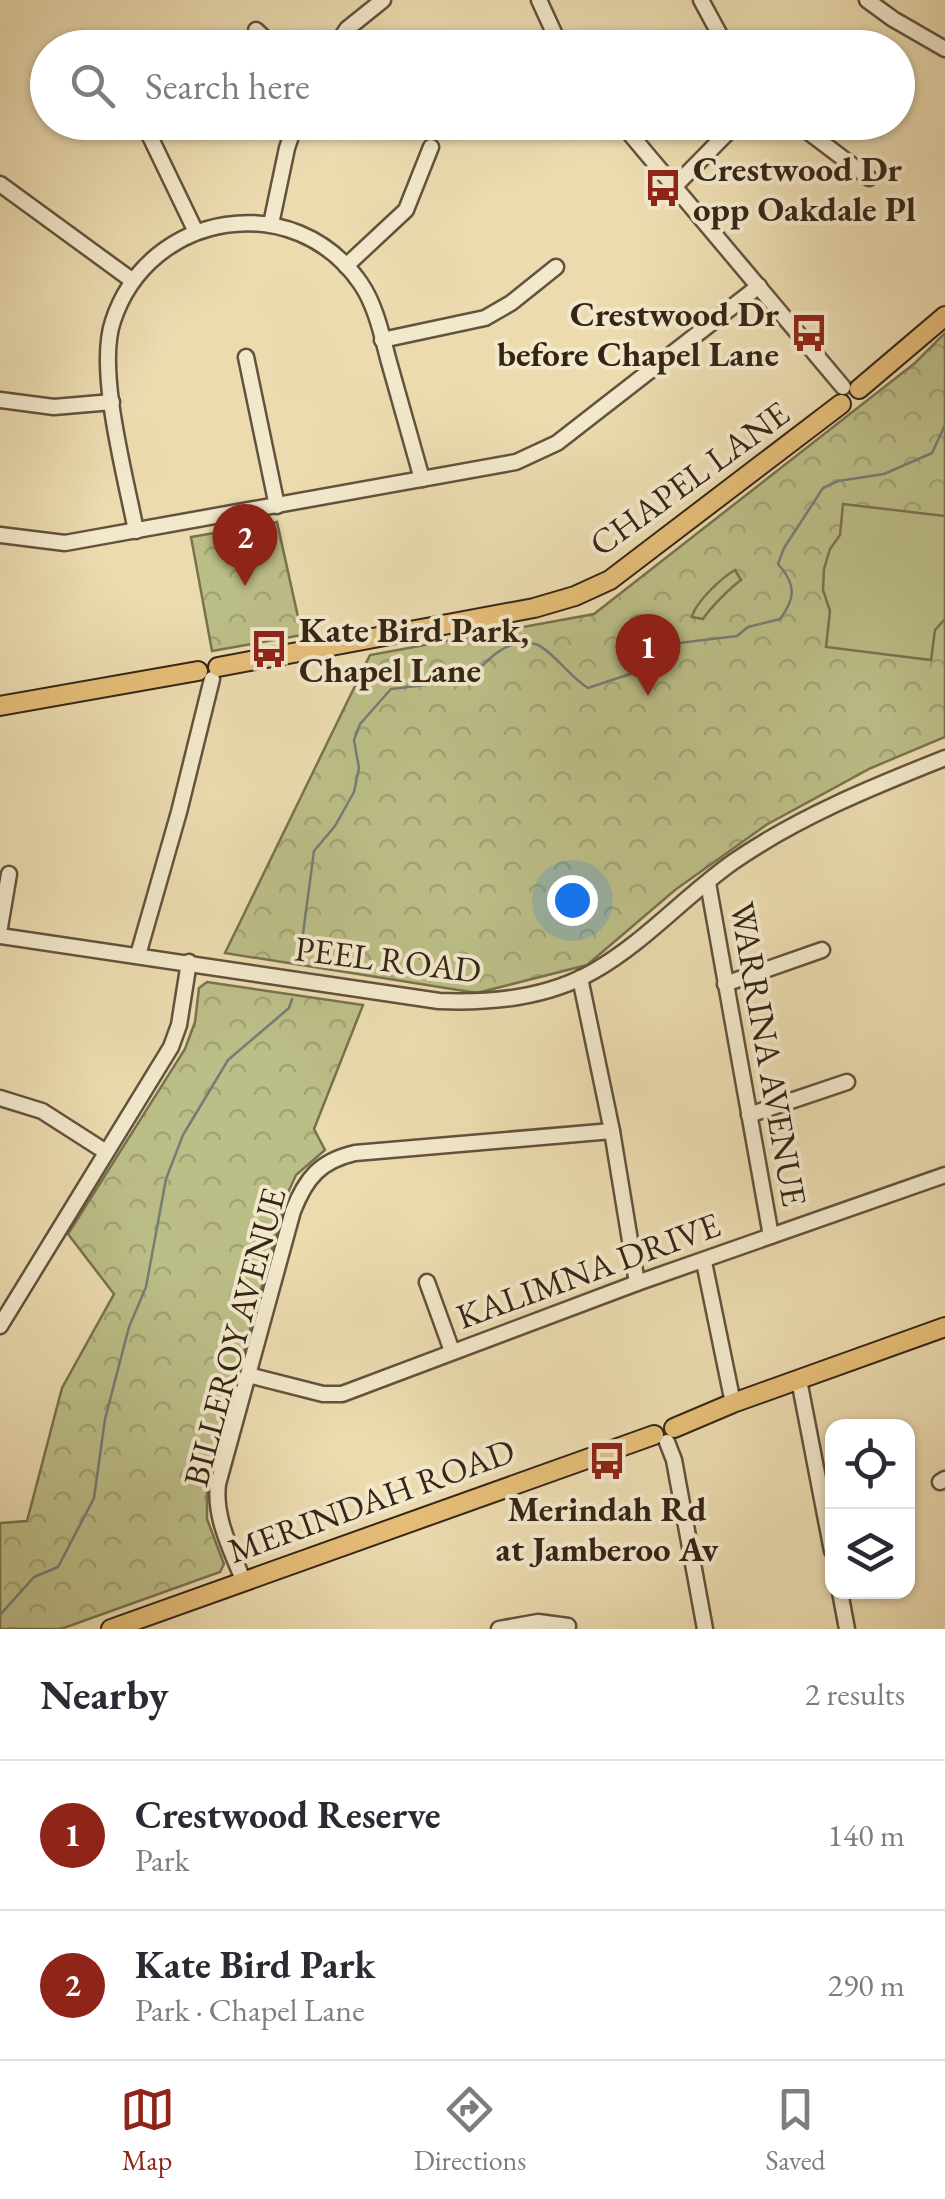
<!DOCTYPE html>
<html lang="en">
<head>
<meta charset="utf-8">
<style>
  :root { --surface:#fff; --page:#f2f2f3; --text:#2b2b33; --muted:#7c7c81; --line:#e1e1e2; --accent:#8f2418 }
  body { margin:0; font-family:"EB Garamond",serif; background:var(--page); color:var(--text) }
  .controls { position:absolute; right:30px; bottom:30px; display:grid; overflow:hidden; border-radius:20px; box-shadow:0 2px 8px #0004 }
  .controls button { width:90px; height:90px; display:grid; place-items:center; padding:0; border:0; border-bottom:2px solid var(--line); background:var(--surface); color:var(--text); font:50px sans-serif }
  .you { position:absolute; left:572px; top:900px; width:35px; height:35px; margin:-25px; border:8px solid #fff; border-radius:50%; background:#1a73e8; box-shadow:0 0 0 15px #1a73e833 }
  .badge { display:grid; place-items:center; width:65px; height:65px; border-radius:50%; background:var(--accent); color:#fff; font-size:32px; font-weight:700 }
  .pin { position:absolute; translate:-50% -82px; filter:drop-shadow(0 2px 5px #0008) }
  .pin::after { content:''; position:absolute; top:52px; width:35px; height:30px; background:inherit; clip-path:polygon(0 0,100% 0,50% 100%) }
  .list { margin:0; padding:0; list-style:none }
  h2 { display:flex; justify-content:space-between; align-items:center; height:130px; margin:0; padding:0 40px; font-size:42px }
  h2 small { font-size:32px; font-weight:400; color:var(--muted) }
  .list li { display:grid; grid-template-columns:65px 1fr auto; gap:30px; align-items:center; box-sizing:border-box; height:150px; padding:0 40px; border-top:2px solid var(--line) }
  .list b { display:block; font-size:38px; white-space:nowrap }
  .list p { margin:0; font-size:32px; white-space:nowrap; color:var(--muted) }
  .list em { font-size:32px; font-style:normal; color:var(--muted) }
  .icon { flex:none; width:55px; height:55px; fill:none; stroke:currentColor; stroke-width:2; stroke-linecap:round; stroke-linejoin:round }
  .map { position:relative; flex:none; width:945px; height:1629px; overflow:hidden }
  .search { position:absolute; background:var(--surface); box-shadow:0 2px 8px #0004; left:30px; right:30px; top:30px; height:110px; display:flex; align-items:center; gap:25px; box-sizing:border-box; padding:0 35px; border-radius:55px; color:var(--muted); font-size:38px }
  .sheet { height:430px; background:var(--surface) }
  nav { display:flex; justify-content:space-around; align-items:center; box-sizing:border-box; height:140px; border-top:2px solid var(--line); background:var(--surface); font-size:28px; color:var(--muted) }
  nav a { display:grid; justify-items:center; gap:5px }
  nav .on { color:var(--accent) }
  .map>svg:first-child { display:block }
</style>
</head>
<body>
<div class="map">
<svg width="945" height="1629" viewBox="0 0 945 1629">
  <defs>
    <pattern id="forest-crowns" width="20" height="18" patternUnits="userSpaceOnUse" patternTransform="scale(2.5)"><rect width="20" height="18" fill="#bcbe87"/><path d="M2 6a3 3 0 1 1 6 0M12 15a3 3 0 1 1 6 0" fill="none" stroke="#a2a374"/></pattern>
  </defs>
  <rect width="100%" height="100%" fill="#ebdbaf"/>
  <filter id="stains"><feTurbulence type="fractalNoise" baseFrequency=".002" numOctaves="4"/><feColorMatrix values="0 0 0 0 .2 0 0 0 0 .09 0 0 0 0 .02 0 0 0 .5 -.17"/></filter>
  <radialGradient id="worn" r=".72"><stop offset=".6" stop-color="#630" stop-opacity="0"/><stop offset="1" stop-color="#630" stop-opacity=".3"/></radialGradient>
  <g fill="url(#forest-crowns)" stroke="#79724f" stroke-width="2.5">
    <polygon points="945,333 945,737 871,768 766,825 675,890 587,965 477,993 225,953 370,655 594,614 915,363"/>
    <polygon points="277,522 302,635 212,651 191,537"/>
    <polygon points="207,982 363,1005 314,1129 325,1150 296,1175 286,1197 207,1488 207,1519 224,1564 220,1572 61,1629 0,1629 0,1523 27,1521 62,1388 114,1294 68,1234 185,1049 195,1022 199,988"/>
  </g>
  <g fill="#bcbe87" stroke="#79724f" stroke-width="2.5">
    <polygon points="843,504 945,516 945,619 935,630 931,660 826,647 830,611 823,590 824,569 830,549 840,535"/>
    <path d="M735,570L741,580C730,588 710,608 703,619L692,617C695,603 721,578 735,570Z"/>
  </g>
  <g fill="none" stroke-linecap="round" stroke-linejoin="round">
    <g stroke="#747d77" stroke-width="2.5">
      <path d="M300,956L314,851L335,826L354,792L359,768L354,740L360,724L391,689L469,680C485,662 509,634 538,645C553,652 571,678 588,688L633,673L679,643L737,636L748,627L780,619C796,598 796,584 778,564L784,548L823,488L838,481L884,474L932,453L945,425"/>
      <polyline points="0,1615 34,1577 58,1567 94,1498 105,1419 129,1327 146,1287 166,1179 183,1135 228,1060 289,1008 292,999"/>
    </g>
    <g stroke="#63523d" stroke-width="19">
      <g id="minor">
        <polyline points="539,0 561,48"/>
        <polyline points="701,0 727,48"/>
        <polyline points="867,0 893,19 945,49"/>
        <polyline points="256,30 275,48"/>
        <polyline points="334,48 347,29 383,0"/>
        <polyline points="143,122 196,232"/>
        <polyline points="620,122 843,387"/>
        <polyline points="795,122 869,178"/>
        <polyline points="0,184 133,281"/>
        <polyline points="674,187 738,122"/>
        <polyline points="271,224 287,148 296,122"/>
        <polyline points="346,266 406,210 431,147"/>
        <polyline points="382,340 485,318 511,303 556,267"/>
        <polyline points="246,357 277,506"/>
        <polyline points="0,400 54,407 112,402"/>
        <path d="M136,531C126,478 96,370 113,321C149,211 295,187 361,284C376,306 382,336 389,362C400,401 411,440 422,479"/>
        <polyline points="0,535 65,543 516,462 557,443 759,286"/>
        <polyline points="708,883 771,1236"/>
        <polyline points="0,927 9,874"/>
        <path d="M0,936L439,1001C492,1003 547,998 594,971C645,942 685,896 733,862C798,817 872,787 945,758"/>
        <polyline points="138,955 179,812 212,679"/>
        <polyline points="580,978 612,1131 637,1283"/>
        <polyline points="725,984 822,950"/>
        <polyline points="0,1098 42,1111 106,1152"/>
        <polyline points="749,1115 847,1082"/>
        <polyline points="704,1262 733,1403"/>
        <polyline points="427,1282 452,1351"/>
        <polyline points="0,1326 171,1047 179,1025 189,962"/>
        <polyline points="248,1375 323,1394 342,1394 637,1283 945,1175"/>
        <polyline points="799,1380 832,1551"/>
        <polyline points="667,1442 674,1460 705,1629"/>
        <polyline points="940,1482 945,1479"/>
        <path d="M243,1580C231,1549 214,1518 218,1484L293,1211C306,1178 320,1161 355,1153L612,1131"/>
        <polyline points="840,1592 847,1629"/>
        <polyline points="499,1629 538,1622 568,1626"/>
      </g>
    </g>
    <g stroke="#362517" stroke-width="22">
      <g id="major">
        <polyline points="859,389 945,316"/>
        <polyline points="218,667 534,608 575,596 610,580 841,404"/>
        <polyline points="0,706 198,671"/>
        <polyline points="674,1428 733,1403 945,1327"/>
        <polyline points="111,1629 654,1435"/>
      </g>
    </g>
    <use href="#minor" stroke="#f2e8cb" stroke-width="14"/>
    <use href="#major" stroke="#e6be78" stroke-width="18"/>
  </g>
  <defs>
    <g id="bus-bare" transform="scale(3)"><path d="M-5-6H5V4H4V6H2V4H-2V6H-4V4H-5ZM-3.5-4V0h7V-4ZM-3.5 1.2v1.5H-2V1.2ZM2 1.2v1.5H3.5V1.2Z" fill="#8f2418" stroke="#f2e8cb" stroke-width="2.5" paint-order="stroke"/></g>
  </defs>
  <g fill-rule="evenodd">
    <use href="#bus-bare" x="663" y="188"/>
    <use href="#bus-bare" x="809" y="333"/>
    <use href="#bus-bare" x="269" y="649"/>
    <use href="#bus-bare" x="607" y="1461"/>
  </g>
  <g text-anchor="middle" dominant-baseline="central" stroke-width="8" stroke-linejoin="round" paint-order="stroke">
    <g font-size="35" font-weight="bold" fill="#362517" stroke="#f2e8cb" text-anchor="start">
      <text x="693" y="168">Crestwood Dr<tspan x="693" dy="40">opp Oakdale Pl</tspan></text>
      <text x="779" y="313" text-anchor="end">Crestwood Dr<tspan x="779" dy="40">before Chapel Lane</tspan></text>
      <text x="299" y="629">Kate Bird Park,<tspan x="299" dy="40">Chapel Lane</tspan></text>
      <text x="607" y="1508" text-anchor="middle">Merindah Rd<tspan x="607" dy="40">at Jamberoo Av</tspan></text>
    </g>
    <g font-size="35" fill="#362517" stroke="#f2e8cb">
      <text transform="translate(689 478) rotate(-36)">CHAPEL LANE</text>
      <text transform="translate(388 959) rotate(7)">PEEL ROAD</text>
      <text transform="translate(769 1054) rotate(80)">WARRINA AVENUE</text>
      <text transform="translate(588 1270) rotate(-20)">KALIMNA DRIVE</text>
      <text transform="translate(234 1337) rotate(-75)">BILLEROY AVENUE</text>
      <text transform="translate(371 1500) rotate(-20)">MERINDAH ROAD</text>
    </g>
  </g>
  <rect width="100%" height="100%" filter="url(#stains)"/>
  <rect width="100%" height="100%" fill="url(#worn)"/>
</svg>
<div class="controls">
<button><svg class="icon" aria-label="locate" viewBox="0 0 24 24"><circle cx="12" cy="12" r="6"/><path d="M12 2v4M12 18v4M2 12h4M18 12h4"/></svg></button>
<button><svg class="icon" aria-label="layers" viewBox="0 0 24 24"><path d="M12 4l9 5-9 5-9-5zM3 14l9 5 9-5"/></svg></button>
</div>
<div class="you"></div>
<div class="pin badge" style="left:648px;top:696px">1</div>
<div class="pin badge" style="left:245px;top:586px">2</div>
<div class="search"><svg class="icon" aria-label="search" viewBox="0 0 24 24"><circle cx="10" cy="10" r="6"/><path d="M15 15l6 6"/></svg>Search here</div>
</div>
<section class="sheet">
<h2>Nearby<small>2 results</small></h2>
<ul class="list">
<li><span class="badge">1</span><div><b>Crestwood Reserve</b><p>Park</p></div><em>140 m</em></li>
<li><span class="badge">2</span><div><b>Kate Bird Park</b><p>Park · Chapel Lane</p></div><em>290 m</em></li>
</ul>
</section>
<nav>
<a class="on"><svg class="icon" aria-label="map" viewBox="0 0 24 24"><path d="M3 6l6-2 6 2 6-2v14l-6 2-6-2-6 2zM9 4v14M15 6v14"/></svg>Map</a>
<a><svg class="icon" aria-label="directions" viewBox="0 0 24 24"><path d="M12 3l9 9-9 9-9-9zM9 14v-3h6M13 9l2 2-2 2"/></svg>Directions</a>
<a><svg class="icon" aria-label="saved" viewBox="0 0 24 24"><path d="M7 4h10v16l-5-4-5 4z"/></svg>Saved</a>
</nav>
</body>
</html>
